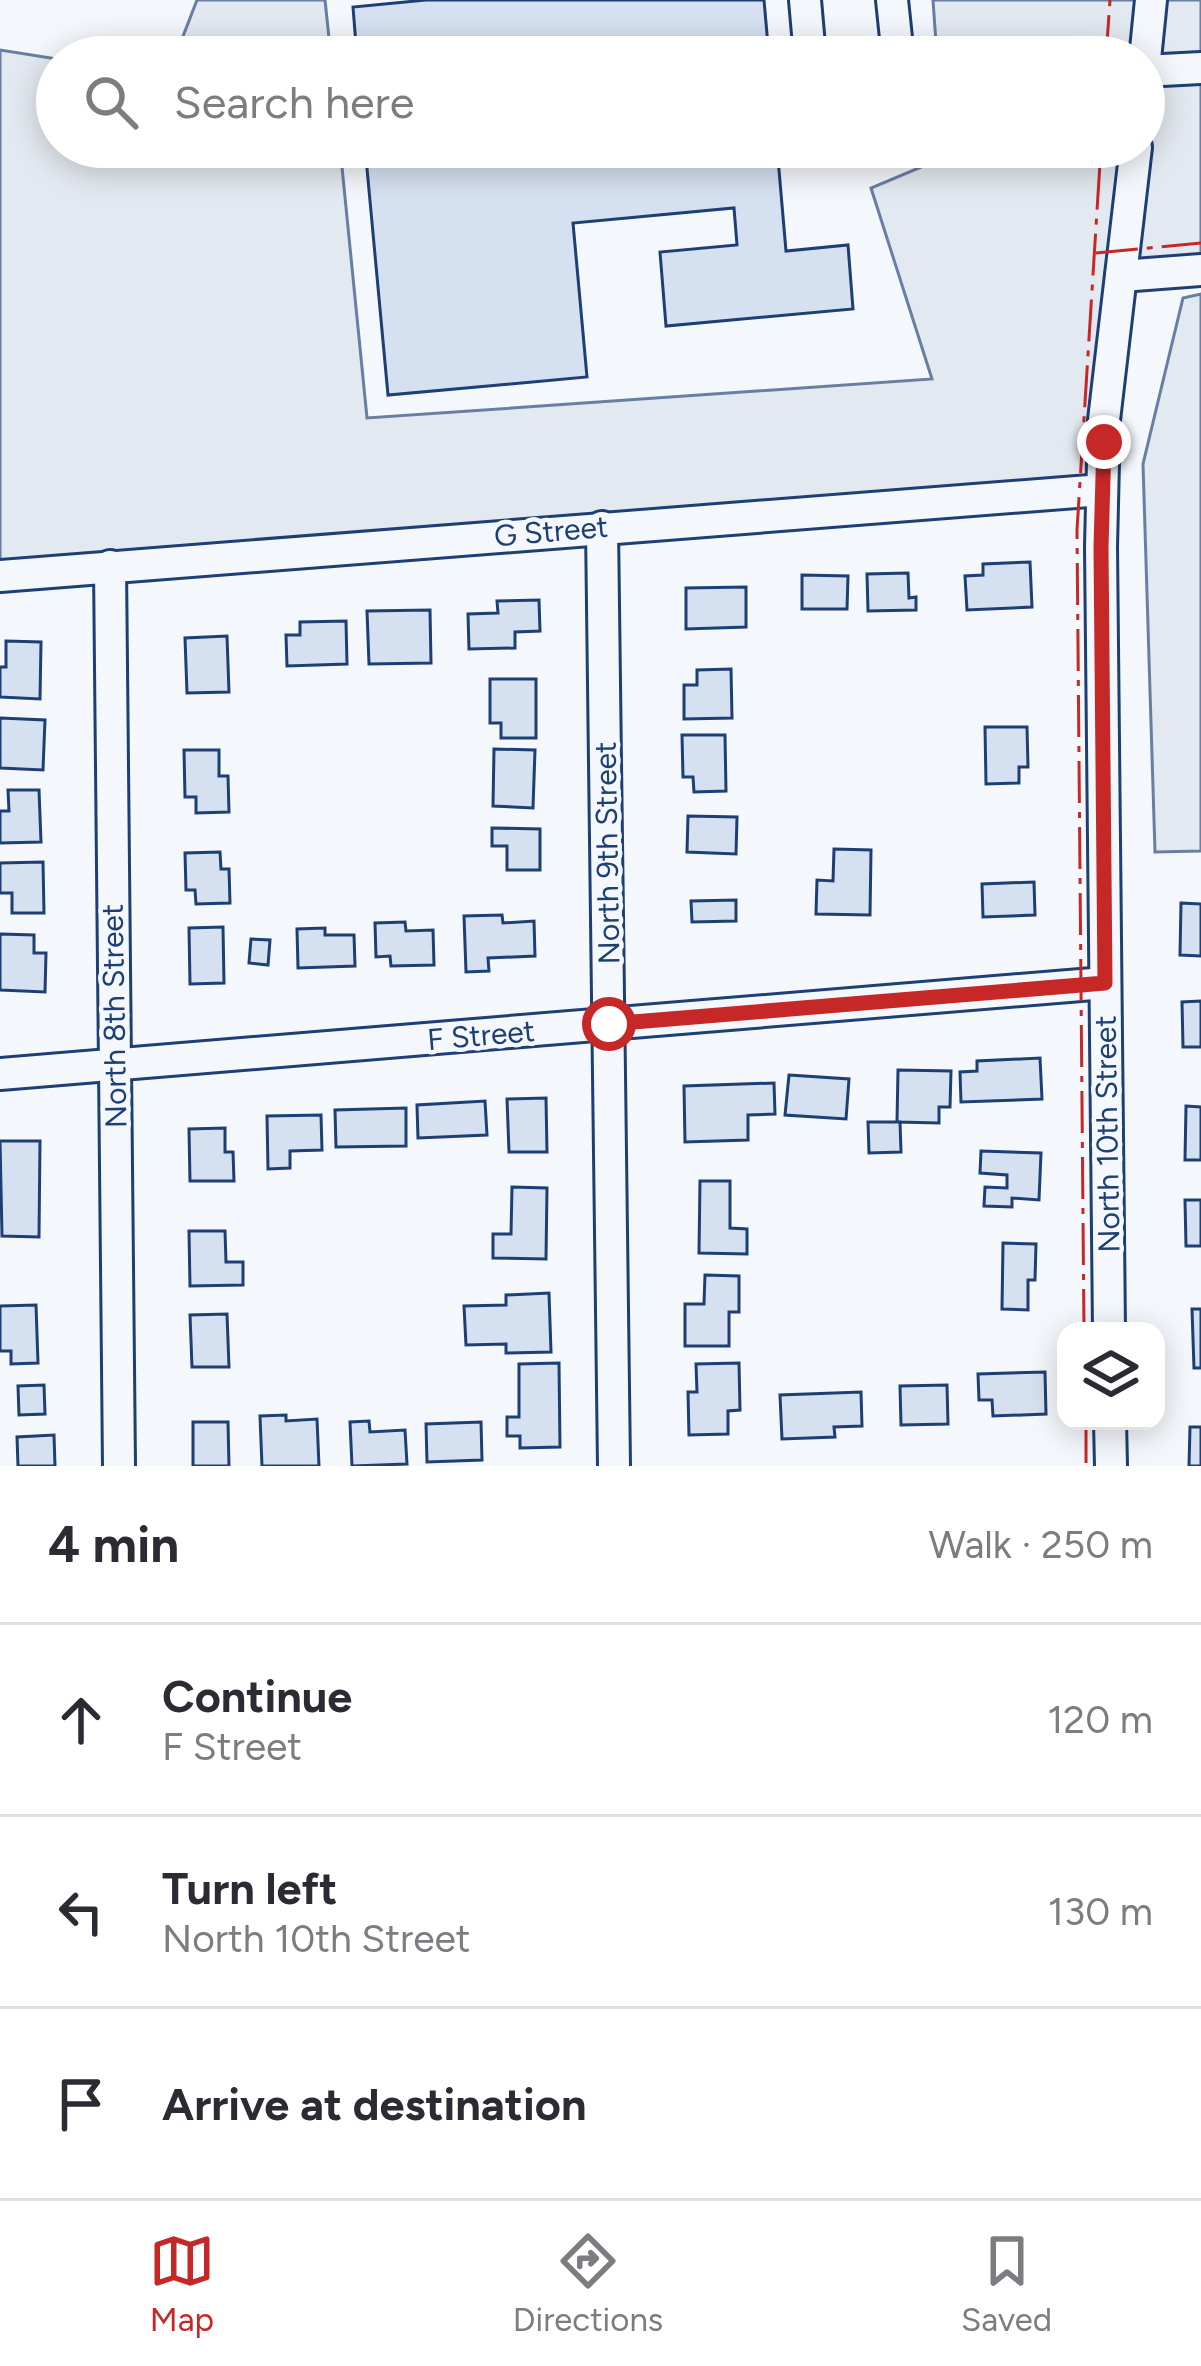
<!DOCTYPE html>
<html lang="en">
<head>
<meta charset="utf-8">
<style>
  :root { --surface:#fff; --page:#f2f2f3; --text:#2b2b33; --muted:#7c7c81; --line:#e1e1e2; --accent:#c62828 }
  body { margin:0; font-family:Figtree,sans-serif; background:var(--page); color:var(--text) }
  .controls { position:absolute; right:36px; bottom:36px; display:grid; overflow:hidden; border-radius:24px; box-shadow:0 6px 30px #0003 }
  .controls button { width:108px; height:108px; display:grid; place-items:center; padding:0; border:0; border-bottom:3px solid var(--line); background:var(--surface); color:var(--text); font:60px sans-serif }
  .stop { position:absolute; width:36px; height:36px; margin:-27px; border:9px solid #c62828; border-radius:50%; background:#fff }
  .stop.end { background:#c62828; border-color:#fff; box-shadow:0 3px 12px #0008 }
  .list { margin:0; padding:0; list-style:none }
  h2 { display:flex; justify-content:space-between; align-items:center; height:156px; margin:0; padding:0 48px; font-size:51px }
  h2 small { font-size:39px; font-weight:400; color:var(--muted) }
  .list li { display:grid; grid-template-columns:78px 1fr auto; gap:36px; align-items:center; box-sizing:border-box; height:192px; padding:0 48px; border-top:3px solid var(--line) }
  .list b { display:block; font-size:45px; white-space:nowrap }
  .list p { margin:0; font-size:39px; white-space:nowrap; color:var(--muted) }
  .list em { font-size:39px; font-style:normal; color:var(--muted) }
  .icon { flex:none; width:66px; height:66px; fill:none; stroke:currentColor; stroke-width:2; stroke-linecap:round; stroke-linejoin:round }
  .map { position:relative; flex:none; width:1201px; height:1466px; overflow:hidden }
  .search { position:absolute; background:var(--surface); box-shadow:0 6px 30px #0003; left:36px; right:36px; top:36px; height:132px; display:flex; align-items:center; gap:30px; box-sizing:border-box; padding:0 42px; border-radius:66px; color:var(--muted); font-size:45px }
  .sheet { height:732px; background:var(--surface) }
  nav { display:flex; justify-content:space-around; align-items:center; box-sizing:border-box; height:168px; border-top:3px solid var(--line); background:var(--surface); font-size:33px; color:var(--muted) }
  nav a { display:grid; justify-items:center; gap:6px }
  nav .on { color:var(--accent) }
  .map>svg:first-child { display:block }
</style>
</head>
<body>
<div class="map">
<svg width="1201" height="1466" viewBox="0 0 1201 1466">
  <rect width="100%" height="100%" fill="#f4f7fb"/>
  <g fill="#e3e9f0" stroke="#687fa3" stroke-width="3">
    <polygon points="197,0 325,0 331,57 175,57"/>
    <polygon points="933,0 1201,0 1201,276 1124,282 1106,487 0,577 0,50 57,59 57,147 340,147 367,418 932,379 871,188 945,157 945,147 1144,147 1144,57 937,57"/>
    <polygon points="1201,294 1201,851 1155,852 1143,464 1183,298"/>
  </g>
  <g fill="#d5e0f0" stroke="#1d3f73" stroke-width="3">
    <polygon points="426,0 764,0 769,57 357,57 353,7"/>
    <polygon points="365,147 777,147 786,251 848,245 853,309 666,326 660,252 737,245 734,208 573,223 587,377 388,395"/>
    <polygon points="1030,562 1032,607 967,610 965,576 983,575 983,564"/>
    <polygon points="908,573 909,598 916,597 916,610 868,611 867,574"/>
    <polygon points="802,575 848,576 847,609 802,609"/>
    <polygon points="746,587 746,627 686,629 686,588"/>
    <polygon points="539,600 540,631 515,632 515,648 469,649 468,614 498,613 497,601"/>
    <polygon points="430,610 431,663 369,664 367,611"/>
    <polygon points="346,621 347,664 287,666 286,635 300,635 300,622"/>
    <polygon points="227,636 229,692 187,693 185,638"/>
    <polygon points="6,641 41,642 40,699 0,697 0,667 6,667"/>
    <polygon points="731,669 732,718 684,719 684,685 697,685 697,670"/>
    <polygon points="490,679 536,679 536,738 501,738 501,723 490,723"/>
    <polygon points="0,718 45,720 43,770 0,768"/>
    <polygon points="985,727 1027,727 1028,767 1019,767 1019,783 986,784"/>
    <polygon points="682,735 725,735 726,791 694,792 693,777 683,777"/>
    <polygon points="494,749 535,750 533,808 493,806"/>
    <polygon points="184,750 219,750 219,776 228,776 229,812 196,813 196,797 185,797"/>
    <polygon points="8,790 39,790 41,842 0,843 0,811 9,811"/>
    <polygon points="688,816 737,817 736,854 687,852"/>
    <polygon points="492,828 540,829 540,870 507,870 507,846 492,846"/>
    <polygon points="834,849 871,850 870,915 816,914 817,880 833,881"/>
    <polygon points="220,852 221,869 229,869 230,903 196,904 195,890 186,890 185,853"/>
    <polygon points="43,862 44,913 12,913 12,893 0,893 0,863"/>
    <polygon points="1034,882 1035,915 983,917 982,884"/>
    <polygon points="736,900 736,921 692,922 691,901"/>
    <polygon points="1181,903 1201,904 1201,956 1180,955"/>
    <polygon points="502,915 503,923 534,921 535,956 488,958 489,971 466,972 464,916"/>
    <polygon points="405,922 406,931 433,930 434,965 391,966 390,956 376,957 375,923"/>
    <polygon points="223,927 224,983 190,984 189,928"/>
    <polygon points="325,928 325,935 354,935 355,966 298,968 297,929"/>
    <polygon points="0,934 34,935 34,953 46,953 45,992 0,990"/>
    <polygon points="251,939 270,940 268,965 249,963"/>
    <polygon points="1201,1001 1201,1047 1183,1047 1182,1002"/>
    <polygon points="1040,1058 1042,1099 961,1102 960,1072 977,1071 977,1061"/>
    <polygon points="898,1070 951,1071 950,1107 939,1107 939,1123 897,1122"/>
    <polygon points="789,1075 849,1079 846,1119 785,1115"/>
    <polygon points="774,1083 775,1114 748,1115 748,1140 685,1142 684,1086"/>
    <polygon points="546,1098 547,1152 509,1152 507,1099"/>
    <polygon points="485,1101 487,1135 418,1138 417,1105"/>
    <polygon points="1186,1106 1201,1107 1201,1160 1185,1160"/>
    <polygon points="406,1108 406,1146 336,1147 335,1110"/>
    <polygon points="321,1115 322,1150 290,1151 290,1168 268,1169 267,1116"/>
    <polygon points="868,1122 900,1122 901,1152 869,1153"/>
    <polygon points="225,1128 225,1152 233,1152 234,1181 190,1181 189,1129"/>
    <polygon points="0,1141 40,1141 39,1237 2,1236"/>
    <polygon points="981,1151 1041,1153 1039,1200 1012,1198 1012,1207 984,1206 985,1187 1007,1188 1007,1175 980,1173"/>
    <polygon points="700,1181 730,1181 730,1228 747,1229 747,1254 699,1253"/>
    <polygon points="512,1187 547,1188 546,1259 493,1258 493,1234 511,1234"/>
    <polygon points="1185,1200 1201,1200 1201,1246 1186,1246"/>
    <polygon points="189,1231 225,1231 226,1262 243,1262 243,1285 190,1286"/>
    <polygon points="1003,1243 1036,1244 1035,1280 1028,1280 1028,1310 1002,1309"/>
    <polygon points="705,1275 739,1276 739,1312 729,1312 729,1346 685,1346 685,1304 704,1304"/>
    <polygon points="549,1293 551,1352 506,1353 506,1344 466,1345 464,1306 506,1305 506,1295"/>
    <polygon points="36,1305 38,1363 11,1364 11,1351 0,1351 0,1306"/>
    <polygon points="1192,1309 1201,1309 1201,1368 1194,1368"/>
    <polygon points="227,1314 229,1367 192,1367 190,1315"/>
    <polygon points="559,1363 560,1447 520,1448 520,1436 507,1436 507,1417 519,1417 519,1364"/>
    <polygon points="739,1363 740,1410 728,1411 728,1434 689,1435 688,1392 697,1392 696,1364"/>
    <polygon points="1045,1372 1046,1414 993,1416 992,1400 979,1400 978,1374"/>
    <polygon points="44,1385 45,1414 19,1415 18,1386"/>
    <polygon points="947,1385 948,1424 901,1425 900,1386"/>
    <polygon points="861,1392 862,1426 834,1427 835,1437 782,1439 780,1395"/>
    <polygon points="286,1415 286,1421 317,1419 319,1466 262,1466 260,1416"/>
    <polygon points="369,1421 370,1432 405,1430 407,1464 352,1466 350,1422"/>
    <polygon points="193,1422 228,1422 229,1466 193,1466"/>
    <polygon points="481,1422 482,1460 427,1462 426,1424"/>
    <polygon points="1190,1427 1201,1427 1201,1466 1189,1466"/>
    <polygon points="54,1435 55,1466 18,1466 17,1437"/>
  </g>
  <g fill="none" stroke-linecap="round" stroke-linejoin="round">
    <g stroke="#1d3f73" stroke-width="36">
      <g id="minor">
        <polyline points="805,0 810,57"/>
        <polyline points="892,0 898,57"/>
        <polyline points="1144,69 1151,0"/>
        <polyline points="1144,71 1201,68"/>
        <polyline points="1121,276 1201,270"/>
        <polyline points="602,527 614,1466"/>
        <polyline points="110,566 119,1466"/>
        <polyline points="0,576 1102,490"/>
        <polyline points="0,1074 1105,983"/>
        <polyline points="1109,1331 1101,547 1104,420 1136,147"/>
        <polyline points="1110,1421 1111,1466"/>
      </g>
    </g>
    <use href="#minor" stroke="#f4f7fb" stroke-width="30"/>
    <g stroke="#c62828" stroke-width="3" stroke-dasharray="42 9 6 9" stroke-linecap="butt">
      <polyline points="1106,57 1110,0"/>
      <polyline points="1096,253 1201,243"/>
      <polyline points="1084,1331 1077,530 1101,147"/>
      <polyline points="1086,1421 1086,1466"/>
    </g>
  </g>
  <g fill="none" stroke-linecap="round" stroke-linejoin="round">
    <polyline stroke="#c62828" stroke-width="15" points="609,1024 1105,983 1101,547 1104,442"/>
  </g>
  <g text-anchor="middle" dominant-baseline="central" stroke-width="9" stroke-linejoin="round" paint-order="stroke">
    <g font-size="30" fill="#1d3f73" stroke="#f4f7fb">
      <text transform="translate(551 531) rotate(-5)">G Street</text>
      <text transform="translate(607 853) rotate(-91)">North 9th Street</text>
      <text transform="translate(114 1016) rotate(-91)">North 8th Street</text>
      <text transform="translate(481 1035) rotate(-5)">F Street</text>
      <text transform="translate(1107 1134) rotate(-91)">North 10th Street</text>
    </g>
  </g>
</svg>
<div class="controls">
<button><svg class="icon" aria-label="layers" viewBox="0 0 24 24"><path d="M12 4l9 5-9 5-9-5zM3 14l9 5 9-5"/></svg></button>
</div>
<div class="stop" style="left:609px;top:1024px"></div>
<div class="stop end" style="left:1104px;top:442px"></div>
<div class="search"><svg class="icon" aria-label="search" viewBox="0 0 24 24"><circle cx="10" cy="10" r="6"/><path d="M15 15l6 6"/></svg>Search here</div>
</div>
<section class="sheet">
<h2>4 min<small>Walk · 250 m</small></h2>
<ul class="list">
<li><svg class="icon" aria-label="ahead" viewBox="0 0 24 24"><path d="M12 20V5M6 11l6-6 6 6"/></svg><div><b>Continue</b><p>F Street</p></div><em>120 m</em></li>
<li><svg class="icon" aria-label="left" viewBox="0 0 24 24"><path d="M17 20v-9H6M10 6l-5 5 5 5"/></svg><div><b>Turn left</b><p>North 10th Street</p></div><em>130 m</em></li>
<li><svg class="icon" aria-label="arrive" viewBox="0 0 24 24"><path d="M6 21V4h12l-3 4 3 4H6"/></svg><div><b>Arrive at destination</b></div></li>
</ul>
</section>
<nav>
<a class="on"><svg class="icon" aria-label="map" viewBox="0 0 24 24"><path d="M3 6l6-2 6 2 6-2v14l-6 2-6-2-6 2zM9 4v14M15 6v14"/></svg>Map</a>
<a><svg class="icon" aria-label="directions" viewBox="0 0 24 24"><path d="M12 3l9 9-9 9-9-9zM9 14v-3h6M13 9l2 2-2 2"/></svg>Directions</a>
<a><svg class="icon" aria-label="saved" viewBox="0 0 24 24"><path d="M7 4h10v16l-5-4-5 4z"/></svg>Saved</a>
</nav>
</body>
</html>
